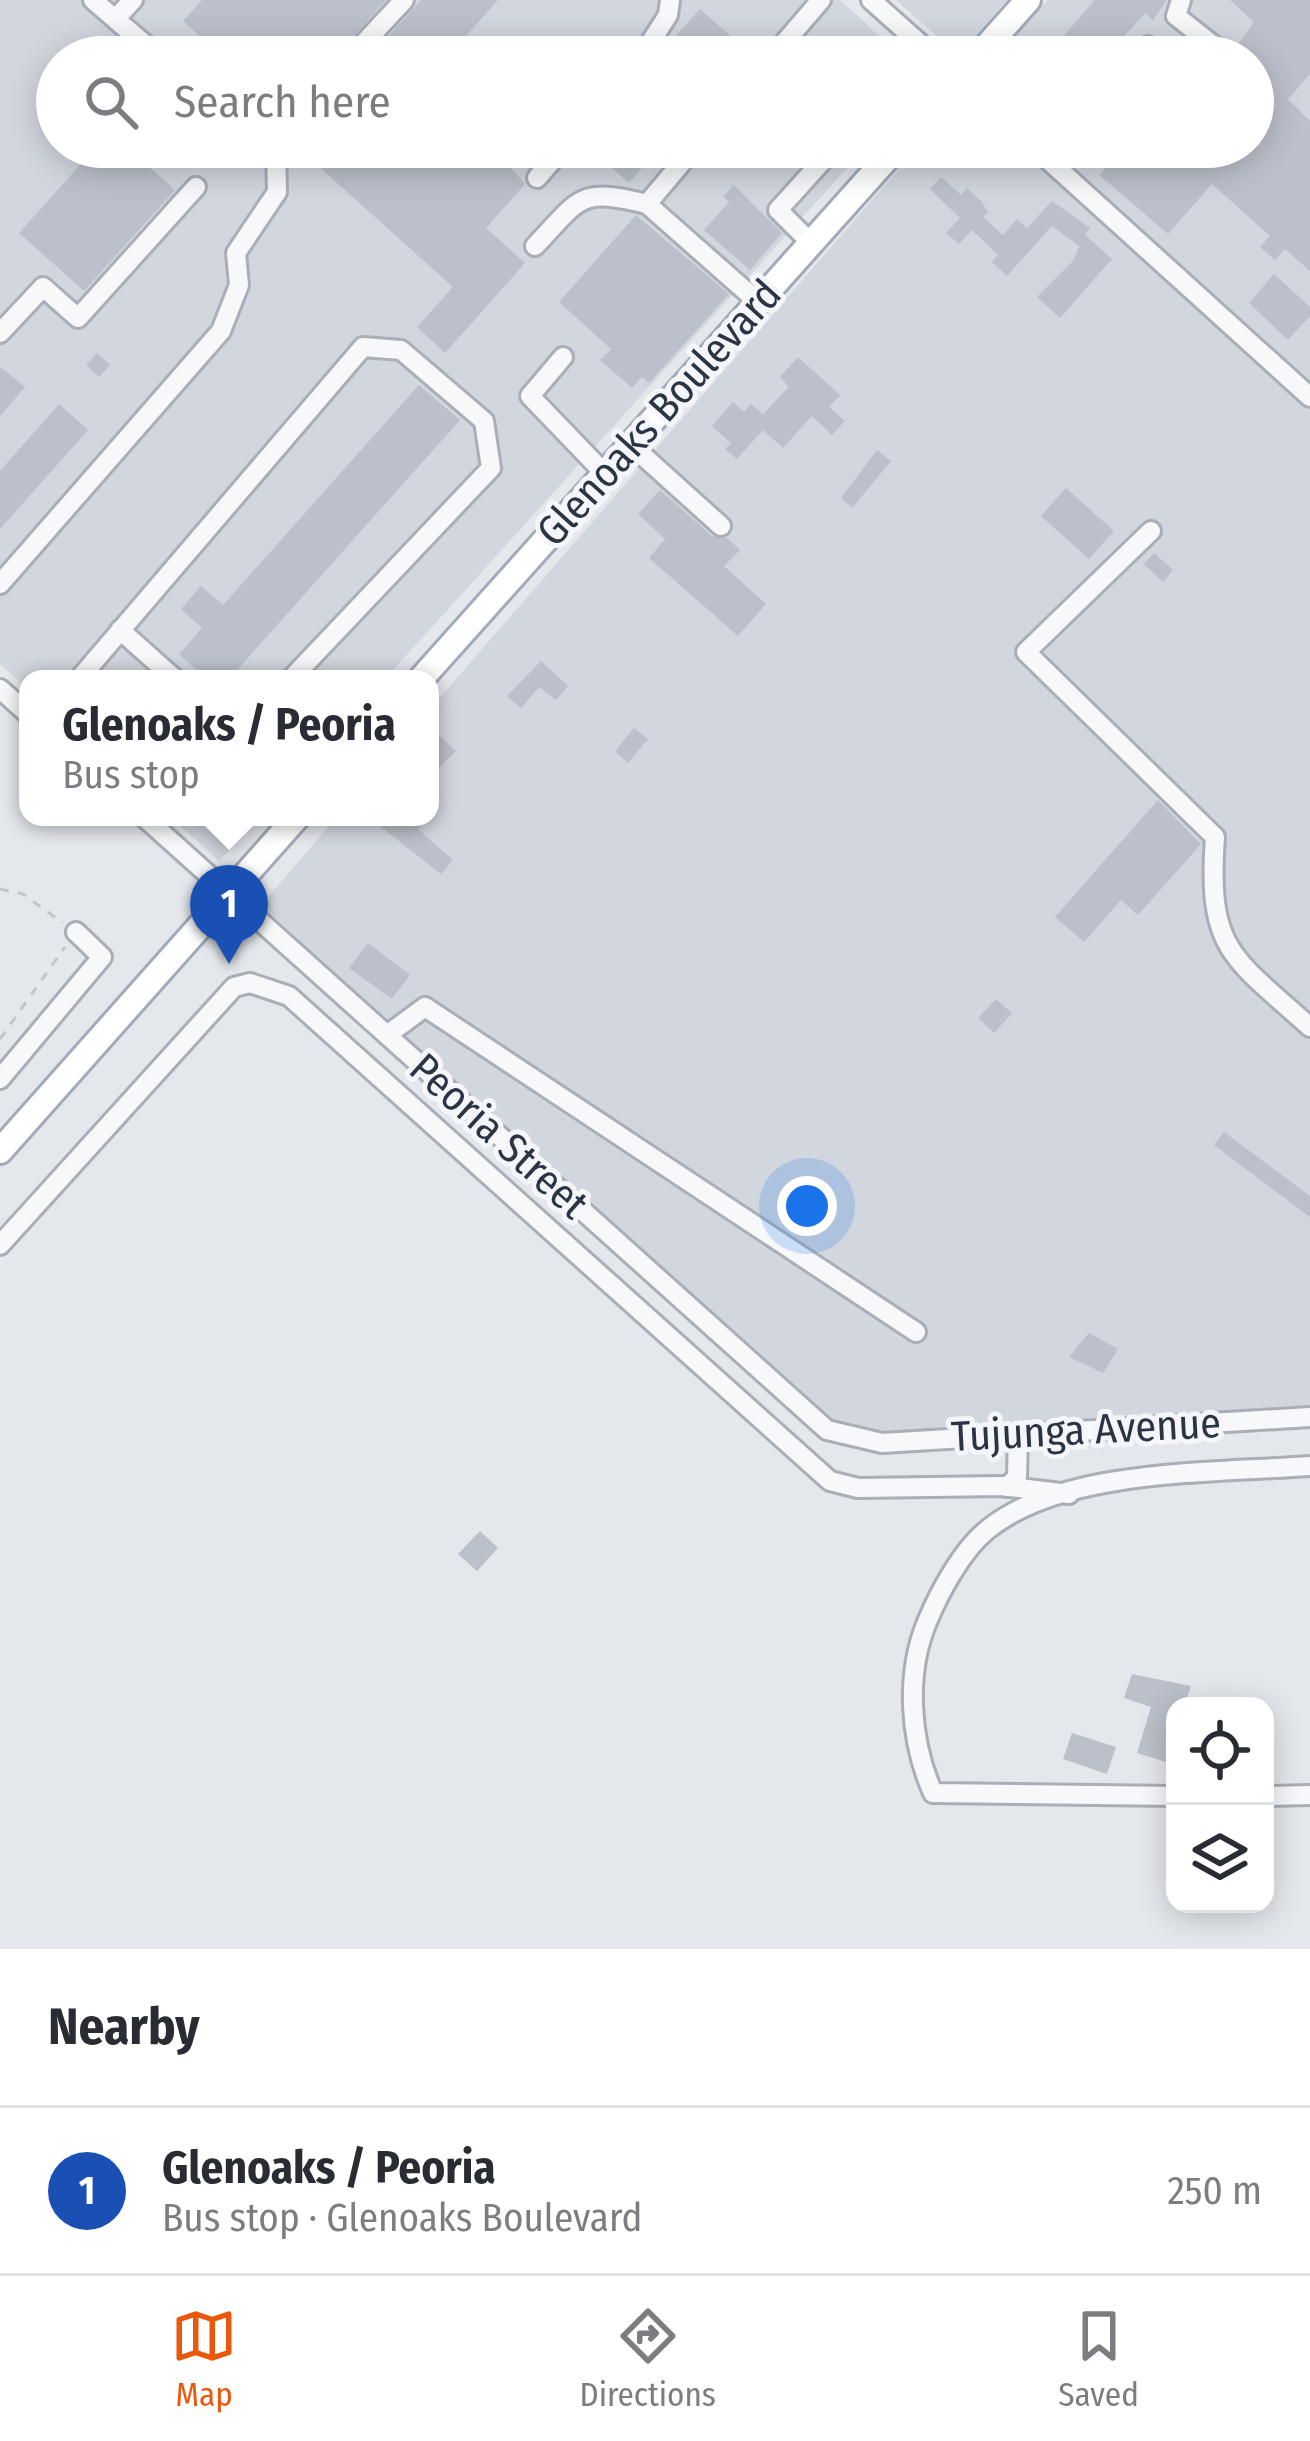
<!DOCTYPE html>
<html lang="en">
<head>
<meta charset="utf-8">
<style>
  :root { --surface:#fff; --page:#f2f2f3; --text:#2b2b33; --muted:#7c7c81; --line:#e1e1e2; --accent:#ea580c }
  body { margin:0; font-family:"Fira Sans Condensed",sans-serif; background:var(--page); color:var(--text) }
  .controls { position:absolute; right:36px; bottom:36px; display:grid; overflow:hidden; border-radius:24px; box-shadow:0 6px 30px #0003 }
  .controls button { width:108px; height:108px; display:grid; place-items:center; padding:0; border:0; border-bottom:3px solid var(--line); background:var(--surface); color:var(--text); font:60px sans-serif }
  .you { position:absolute; left:807px; top:1206px; width:42px; height:42px; margin:-30px; border:9px solid #fff; border-radius:50%; background:#1a73e8; box-shadow:0 0 0 18px #1a73e833 }
  .badge { display:grid; place-items:center; width:78px; height:78px; border-radius:50%; background:var(--accent); color:#fff; font-size:39px; font-weight:700 }
  .pin { position:absolute; translate:-50% -99px; filter:drop-shadow(0 3px 6px #0008) }
  .pin::after { content:''; position:absolute; top:63px; width:42px; height:36px; background:inherit; clip-path:polygon(0 0,100% 0,50% 100%) }
  .popup { position:absolute; left:19px; top:670px; width:420px; height:156px; box-sizing:border-box; display:grid; place-content:center; border-radius:24px; background:var(--surface); filter:drop-shadow(0 3px 9px #0005); font-size:39px; white-space:nowrap; color:var(--muted) }
  .popup b { font-size:45px; color:var(--text) }
  .popup::after { content:''; position:absolute; left:50%; top:100%; margin-left:-24px; border:24px solid transparent; border-top-color:var(--surface) }
  .list { margin:0; padding:0; list-style:none }
  h2 { display:flex; justify-content:space-between; align-items:center; height:156px; margin:0; padding:0 48px; font-size:51px }
  h2 small { font-size:39px; font-weight:400; color:var(--muted) }
  .list li { display:grid; grid-template-columns:78px 1fr auto; gap:36px; align-items:center; box-sizing:border-box; height:168px; padding:0 48px; border-top:3px solid var(--line) }
  .list b { display:block; font-size:45px; white-space:nowrap }
  .list p { margin:0; font-size:39px; white-space:nowrap; color:var(--muted) }
  .list em { font-size:39px; font-style:normal; color:var(--muted) }
  .icon { flex:none; width:66px; height:66px; fill:none; stroke:currentColor; stroke-width:2; stroke-linecap:round; stroke-linejoin:round }
  .map { position:relative; flex:none; width:1310px; height:1949px; overflow:hidden }
  .search { position:absolute; background:var(--surface); box-shadow:0 6px 30px #0003; left:36px; right:36px; top:36px; height:132px; display:flex; align-items:center; gap:30px; box-sizing:border-box; padding:0 42px; border-radius:66px; color:var(--muted); font-size:45px }
  .sheet { height:324px; background:var(--surface) }
  nav { display:flex; justify-content:space-around; align-items:center; box-sizing:border-box; height:168px; border-top:3px solid var(--line); background:var(--surface); font-size:33px; color:var(--muted) }
  nav a { display:grid; justify-items:center; gap:6px }
  nav .on { color:var(--accent) }
  .map>svg:first-child { display:block }
</style>
</head>
<body>
<div class="map">
<svg width="1310" height="1949" viewBox="0 0 1310 1949">
  <rect width="100%" height="100%" fill="#e4e7ec"/>
  <g fill="#d2d6de">
    <polygon points="0,0 840,0 902,57 57,57 57,147 866,147 385,679 28,679 28,689 0,664"/>
    <polygon points="896,0 1007,0 958,55"/>
    <polygon points="1048,0 1310,0 1310,389 1039,147 1253,147 1253,57 996,57"/>
    <polygon points="918,147 1028,147 1310,404 1310,1406 871,1435 833,1424 261,905 337,817 430,817 430,709"/>
    <polygon points="170,817 260,817 219,861"/>
  </g>
  <g fill="#bbc0ca">
    <polygon points="202,0 386,0 335,57 223,57 183,21"/>
    <polygon points="421,0 498,0 447,57 370,57"/>
    <polygon points="1095,0 1167,0 1153,20 1145,13 1105,57 1045,57"/>
    <polygon points="1230,0 1310,0 1310,74 1288,99 1310,121 1310,271 1285,249 1275,260 1260,247 1270,236 1212,184 1168,234 1099,175 1107,166 1085,147 1253,147 1253,57 1229,57 1254,22"/>
    <polygon points="700,9 734,39 718,57 657,57"/>
    <polygon points="96,147 127,147 175,190 84,291 19,233"/>
    <polygon points="297,147 515,147 504,160 525,184 486,228 525,263 445,353 417,327 453,287"/>
    <polygon points="588,147 660,147 629,183"/>
    <polygon points="941,177 961,195 967,188 981,201 988,212 983,217 1003,235 1017,219 1027,228 1052,201 1090,228 1085,235 1112,259 1060,318 1037,297 1073,261 1079,246 1052,226 1007,276 992,262 998,255 972,230 959,244 946,233 960,218 930,189"/>
    <polygon points="734,185 782,233 750,270 704,230 729,202 723,197"/>
    <polygon points="636,215 729,294 649,383 642,377 632,388 600,360 611,349 559,302"/>
    <polygon points="1274,274 1310,307 1310,316 1288,340 1249,303"/>
    <polygon points="97,353 110,365 99,377 86,365"/>
    <polygon points="798,357 840,395 829,407 845,421 832,435 812,416 783,448 763,430 737,459 725,449 731,443 712,426 733,402 744,412 751,404 763,414 789,387 780,377"/>
    <polygon points="0,367 25,387 0,416"/>
    <polygon points="419,385 460,420 229,679 207,679 179,654 202,628 181,609 201,586 223,605"/>
    <polygon points="59,404 88,430 0,529 0,471"/>
    <polygon points="877,450 891,461 852,508 841,498"/>
    <polygon points="1066,488 1114,531 1089,559 1041,516"/>
    <polygon points="660,490 712,536 727,538 740,550 724,566 766,604 738,636 649,558 665,539 638,514"/>
    <polygon points="1154,553 1173,570 1163,582 1144,564"/>
    <polygon points="541,661 568,686 556,700 539,687 521,708 507,696"/>
    <polygon points="634,728 648,739 628,763 615,751"/>
    <polygon points="437,734 456,751 430,777 430,742"/>
    <polygon points="1158,800 1201,844 1138,915 1121,900 1084,942 1055,917"/>
    <polygon points="368,817 429,817 418,829 453,860 441,874"/>
    <polygon points="368,943 410,975 392,999 349,968"/>
    <polygon points="996,999 1012,1013 994,1033 978,1018"/>
    <polygon points="1224,1132 1310,1196 1310,1217 1214,1145"/>
    <polygon points="1089,1333 1118,1349 1103,1373 1069,1357"/>
    <polygon points="480,1531 498,1548 477,1571 458,1554"/>
    <polygon points="1132,1674 1191,1686 1184,1706 1175,1706 1175,1735 1166,1762 1137,1753 1151,1707 1124,1698"/>
    <polygon points="1072,1733 1116,1747 1107,1774 1063,1759"/>
  </g>
  <g fill="none" stroke-linecap="round" stroke-linejoin="round">
    <g stroke="#a9aeb7" stroke-width="24">
      <g id="minor">
        <polyline points="93,0 115,19 133,0"/>
        <polyline points="871,0 935,57"/>
        <polyline points="1181,0 1176,16 1218,49"/>
        <polyline points="115,19 160,57"/>
        <polyline points="351,57 404,0"/>
        <polyline points="641,57 668,15 670,0"/>
        <polyline points="772,57 821,0"/>
        <polyline points="1138,57 1148,46"/>
        <polyline points="1034,147 1310,397"/>
        <polyline points="537,178 564,147"/>
        <polyline points="647,204 695,147"/>
        <polyline points="811,243 778,210 825,158 844,147"/>
        <path d="M535,246C581,198 578,187 647,204L758,302"/>
        <polyline points="0,333 43,287 78,318 196,187"/>
        <polyline points="563,357 530,396 605,474"/>
        <polyline points="631,445 721,526"/>
        <path d="M1151,531L1026,652L1215,837C1207,950 1231,956 1310,1027"/>
        <polyline points="0,584 221,331 239,285 236,253 277,192 276,147"/>
        <polyline points="120,630 175,679"/>
        <polyline points="79,679 363,347 401,350 484,421 491,468 291,679"/>
        <polyline points="0,689 28,714"/>
        <polyline points="144,817 827,1430 882,1443 1310,1417"/>
        <polyline points="387,1035 425,1007 916,1332"/>
        <polyline points="0,1079 102,957 76,932"/>
        <polyline points="0,1245 234,987 250,983 289,996 830,1481 858,1488 1002,1486 1069,1494"/>
        <polyline points="1007,1487 1017,1477 1018,1435"/>
        <path d="M1175,1796L933,1793C910,1741 905,1675 927,1622C939,1593 962,1550 987,1530C1062,1468 1217,1473 1310,1466"/>
        <polyline points="1265,1796 1310,1795"/>
      </g>
    </g>
    <g stroke="#a3abb8" stroke-width="30">
      <g id="major">
        <polyline points="977,57 1028,0"/>
        <polyline points="421,679 897,147"/>
        <polyline points="0,1151 297,817"/>
      </g>
    </g>
    <g stroke="#c2c5cb" stroke-width="3" stroke-dasharray="9 9" stroke-linecap="butt">
      <polyline points="0,889 23,894 63,923"/>
      <polyline points="0,1039 65,947"/>
    </g>
    <use href="#minor" stroke="#f7f8fa" stroke-width="18"/>
    <use href="#major" stroke="#fff" stroke-width="24"/>
  </g>
  <g text-anchor="middle" dominant-baseline="central" stroke-width="10" stroke-linejoin="round" paint-order="stroke">
    <g font-size="42" fill="#2b3445" stroke="#f4f6f9">
      <text transform="translate(659 413) rotate(-48)">Glenoaks Boulevard</text>
      <text transform="translate(499 1136) rotate(42)">Peoria Street</text>
      <text transform="translate(1086 1430) rotate(-3)">Tujunga Avenue</text>
    </g>
  </g>
</svg>
<div class="controls">
<button><svg class="icon" aria-label="locate" viewBox="0 0 24 24"><circle cx="12" cy="12" r="6"/><path d="M12 2v4M12 18v4M2 12h4M18 12h4"/></svg></button>
<button><svg class="icon" aria-label="layers" viewBox="0 0 24 24"><path d="M12 4l9 5-9 5-9-5zM3 14l9 5 9-5"/></svg></button>
</div>
<div class="you"></div>
<div class="pin badge" style="left:229px;top:964px;background:#1a4fb4">1</div>
<div class="popup"><b>Glenoaks / Peoria</b>Bus stop</div>
<div class="search"><svg class="icon" aria-label="search" viewBox="0 0 24 24"><circle cx="10" cy="10" r="6"/><path d="M15 15l6 6"/></svg>Search here</div>
</div>
<section class="sheet">
<h2>Nearby<small></small></h2>
<ul class="list">
<li><span class="badge" style="background:#1a4fb4">1</span><div><b>Glenoaks / Peoria</b><p>Bus stop · Glenoaks Boulevard</p></div><em>250 m</em></li>
</ul>
</section>
<nav>
<a class="on"><svg class="icon" aria-label="map" viewBox="0 0 24 24"><path d="M3 6l6-2 6 2 6-2v14l-6 2-6-2-6 2zM9 4v14M15 6v14"/></svg>Map</a>
<a><svg class="icon" aria-label="directions" viewBox="0 0 24 24"><path d="M12 3l9 9-9 9-9-9zM9 14v-3h6M13 9l2 2-2 2"/></svg>Directions</a>
<a><svg class="icon" aria-label="saved" viewBox="0 0 24 24"><path d="M7 4h10v16l-5-4-5 4z"/></svg>Saved</a>
</nav>
</body>
</html>
